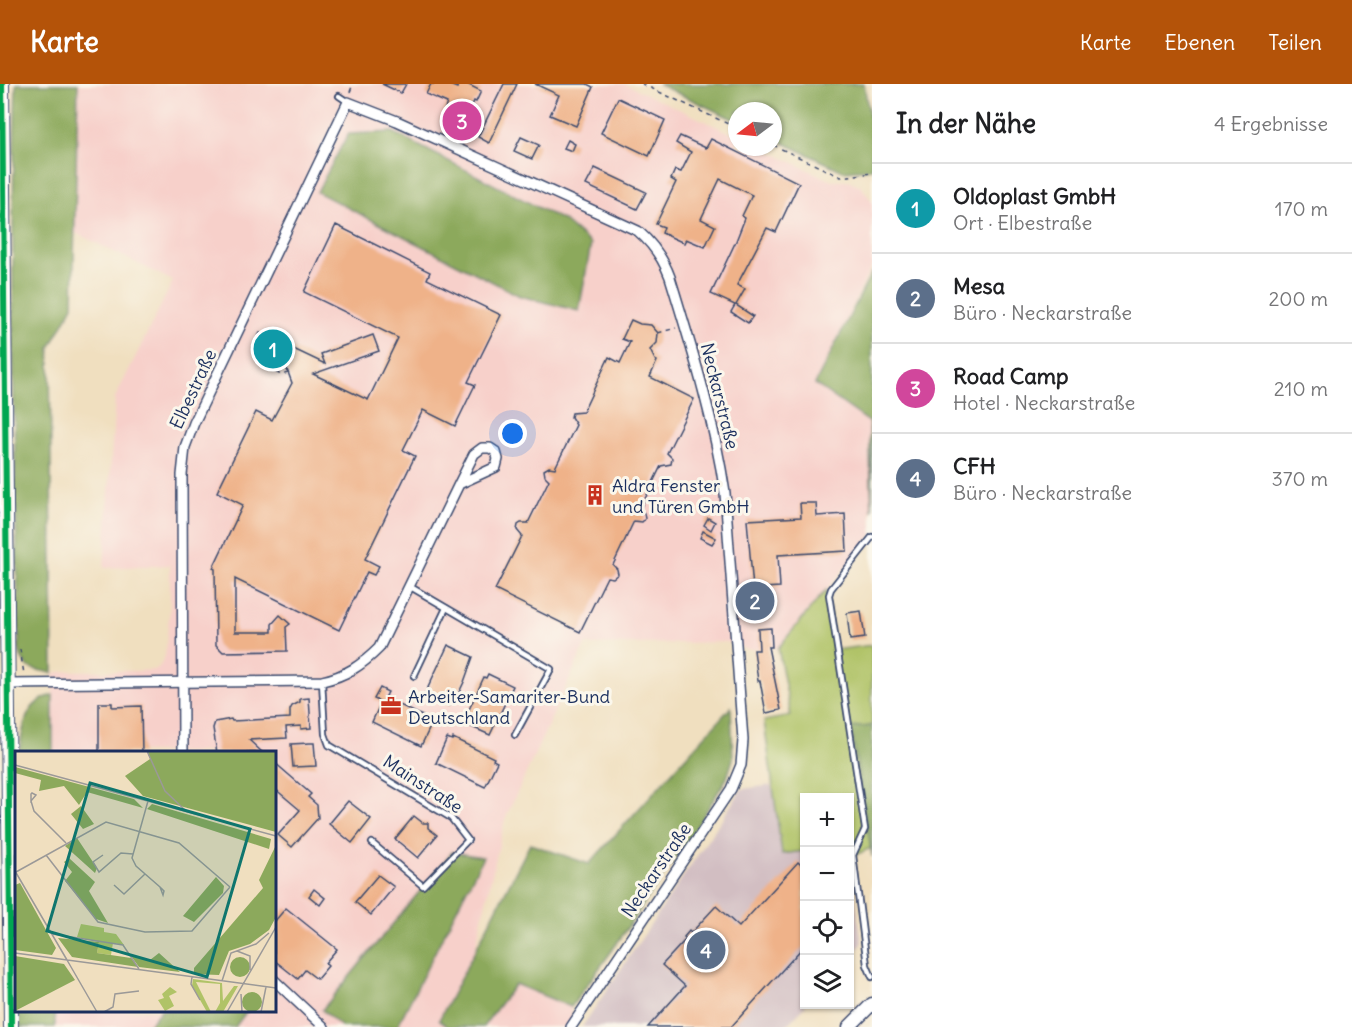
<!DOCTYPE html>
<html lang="de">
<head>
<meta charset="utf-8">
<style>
  :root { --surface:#fff; --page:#f2f2f2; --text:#202124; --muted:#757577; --line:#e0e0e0; --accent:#b45309 }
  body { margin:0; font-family:Delius,sans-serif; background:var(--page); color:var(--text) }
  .controls { position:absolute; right:18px; bottom:18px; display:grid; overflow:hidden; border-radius:0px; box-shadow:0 2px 4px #0004 }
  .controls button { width:54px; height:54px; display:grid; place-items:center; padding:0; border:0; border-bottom:2px solid var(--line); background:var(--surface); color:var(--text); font:30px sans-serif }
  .compass { position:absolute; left:728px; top:18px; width:54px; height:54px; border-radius:50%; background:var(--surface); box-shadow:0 2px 4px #0004; rotate:254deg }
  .you { position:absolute; left:513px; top:350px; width:21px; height:21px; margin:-15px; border:4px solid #fff; border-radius:50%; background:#1a73e8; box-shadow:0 0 0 9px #1a73e833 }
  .badge { display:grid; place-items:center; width:39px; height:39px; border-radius:50%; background:var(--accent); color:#fff; font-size:20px; font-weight:700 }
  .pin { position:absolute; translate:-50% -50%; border:3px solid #fff; box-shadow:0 2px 6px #0006 }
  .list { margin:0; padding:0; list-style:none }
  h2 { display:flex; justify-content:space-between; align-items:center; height:78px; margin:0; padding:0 24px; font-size:26px }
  h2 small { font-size:20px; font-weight:400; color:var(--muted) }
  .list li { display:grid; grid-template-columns:39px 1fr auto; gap:18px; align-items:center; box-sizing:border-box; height:90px; padding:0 24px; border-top:2px solid var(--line) }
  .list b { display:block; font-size:22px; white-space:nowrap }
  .list p { margin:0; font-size:20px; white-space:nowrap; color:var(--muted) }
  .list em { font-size:20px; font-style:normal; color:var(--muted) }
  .icon { flex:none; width:33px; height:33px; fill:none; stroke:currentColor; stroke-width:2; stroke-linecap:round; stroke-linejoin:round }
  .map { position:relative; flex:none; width:872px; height:943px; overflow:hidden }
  header { display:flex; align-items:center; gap:36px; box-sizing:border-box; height:84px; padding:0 30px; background:var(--accent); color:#fff }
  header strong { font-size:28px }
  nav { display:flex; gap:33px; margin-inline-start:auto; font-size:21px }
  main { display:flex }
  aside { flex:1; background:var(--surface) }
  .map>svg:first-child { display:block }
</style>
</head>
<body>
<header>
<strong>Karte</strong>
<nav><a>Karte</a><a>Ebenen</a><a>Teilen</a></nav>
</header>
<main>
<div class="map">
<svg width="872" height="943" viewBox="0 0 872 943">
  <rect width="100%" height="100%" fill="#fbf7ec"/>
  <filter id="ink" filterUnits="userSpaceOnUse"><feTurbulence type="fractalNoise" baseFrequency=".0167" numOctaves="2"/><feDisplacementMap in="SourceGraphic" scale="12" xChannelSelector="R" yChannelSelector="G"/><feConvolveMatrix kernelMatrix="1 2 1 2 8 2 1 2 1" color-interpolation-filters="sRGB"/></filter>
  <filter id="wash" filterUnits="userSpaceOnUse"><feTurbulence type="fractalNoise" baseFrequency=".008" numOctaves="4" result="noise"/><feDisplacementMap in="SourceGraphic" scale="24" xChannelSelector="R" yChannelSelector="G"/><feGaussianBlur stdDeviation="1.35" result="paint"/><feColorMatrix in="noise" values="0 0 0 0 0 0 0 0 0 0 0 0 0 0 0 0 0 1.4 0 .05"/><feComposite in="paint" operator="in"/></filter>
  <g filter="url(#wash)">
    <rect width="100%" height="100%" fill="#f0dfbf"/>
    <g fill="#f7d0ca">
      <polygon points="78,0 625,0 737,52 737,63 760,63 832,97 850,97 861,102 872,118 872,182 815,300 869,338 872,451 778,564 746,565 727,558 585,561 505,735 475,865 439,935 448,943 55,943 55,927 274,926 274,668 53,668 53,589 69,587 136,587 154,586 160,582 165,572 170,523 170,481 104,484 115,314 173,197 74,148"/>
      <polygon points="515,899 571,923 574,943 483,943"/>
    </g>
    <g fill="#d2bec2">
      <polygon points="773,701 782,770 804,767 804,920 806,921 785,943 582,943 742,705"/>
      <polygon points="850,778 862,860 850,873"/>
    </g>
    <polygon fill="#b0c367" stroke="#667962" stroke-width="1.5" points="826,506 835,566 872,561 872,642 851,644 871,764 855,771 850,764 850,714 804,714 804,767 782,770 764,637 791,632 778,564"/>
    <g fill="#8ca95c" stroke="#546c5d" stroke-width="1.5">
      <path d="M16,0H78L73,222L50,264L53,589C33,585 23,587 19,564C15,376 9,188 16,0Z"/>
      <polygon points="658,0 864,0 872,48 872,85 843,87 773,54 773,27 737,27 737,37"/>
      <polygon points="393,48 564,137 591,160 579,227 520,212 317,108 348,50"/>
      <polygon points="872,188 872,427 869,338 815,300"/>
      <path d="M53,611V668H19C24,643 23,619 53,611Z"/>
      <polygon points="731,623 733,675 727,694 695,745 611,868 571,923 515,900 483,943 448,943 439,936 530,760 589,780"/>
      <polygon points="872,642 872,773 851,644"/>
      <polygon points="452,768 483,773 397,943 342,943 322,926"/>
      <polygon points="19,927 55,927 55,943 20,943"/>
      <polygon points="160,927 160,926 247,927 235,943 147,943"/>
    </g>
    <g id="blocks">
      <g fill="#efb289">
        <polygon points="382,0 406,0 401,9"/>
        <polygon points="431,0 447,0 457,4 458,0 467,0 481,7 476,18 474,17 461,46 440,37 447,19 426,10"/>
        <polygon points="504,0 517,0 489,59 478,53"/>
        <polygon points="535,0 587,0 593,3 576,42 550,31 559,11"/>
        <polygon points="618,14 665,36 649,72 601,49"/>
        <polygon points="680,52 706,64 711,55 799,99 776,148 767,144 737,201 745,205 736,221 753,232 748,239 731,228 735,221 711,210 736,157 745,134 742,132 752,111 720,95 701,135 715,142 705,163 686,155 684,159 662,149 664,143 656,140 676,98 671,95 675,86 681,88 691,68 676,59"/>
        <polygon points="521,53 539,61 532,75 514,67"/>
        <polygon points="568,56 575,60 572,67 564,64"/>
        <polygon points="595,84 646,108 637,125 586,101"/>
        <polygon points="336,141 430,188 427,195 501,231 468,298 475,301 455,342 423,326 403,366 415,372 365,475 379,482 374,491 367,488 339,546 235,495 235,548 272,548 272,540 280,531 290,540 286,543 287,567 223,568 216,561 215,485 213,484 243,421 217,408 256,328 272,336 292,299 285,280 252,264 260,249 325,280 321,270 373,251 379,267 313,290 368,316 398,254 304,208"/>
        <polygon points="631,236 640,240 651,241 658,249 657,259 650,266 655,276 657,277 650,293 694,315 667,369 672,374 671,380 661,382 640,425 644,429 645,435 642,438 634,437 613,481 617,485 618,490 613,494 607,493 580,548 495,506 522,452 517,446 518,441 521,439 528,439 549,396 545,392 544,386 549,383 555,384 576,341 571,333 572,329 583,328 609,273 620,279 630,258 622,255"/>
        <polygon points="800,419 816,419 817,432 845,430 847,467 778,471 780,503 763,504 764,526 748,527 747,504 753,504 747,436 801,433"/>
        <polygon points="708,434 715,438 711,446 704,441"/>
        <polygon points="703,447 716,454 712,460 700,454"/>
        <polygon points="861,527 865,554 850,556 847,529"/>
        <polygon points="771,544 772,563 768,563 781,626 766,629 760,597 758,597 754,566 759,566 758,545"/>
        <polygon points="448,561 473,573 464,598 454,619 451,618 449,622 425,610"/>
        <polygon points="488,590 513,602 490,651 465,640 467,635 465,634 472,619 484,593 486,594"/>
        <polygon points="380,604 388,608 385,614 433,637 421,662 372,638 381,618 374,615"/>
        <polygon points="309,614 311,644 301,645 301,642 286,643 287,654 249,656 263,669 217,669 213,644 215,638 231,635 232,637 290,634 290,626 292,622 300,618 300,615"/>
        <polygon points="99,619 112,619 112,623 141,622 142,669 99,669"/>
        <polygon points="447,654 452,656 453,654 494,674 493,676 497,678 485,703 436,679"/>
        <polygon points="310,659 314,659 316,682 293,683 291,660"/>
        <polygon points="274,678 311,710 308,713 317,721 318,734 292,763 278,751 300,726 274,704"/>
        <polygon points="348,717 371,735 352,759 329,740"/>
        <polygon points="414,732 423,739 428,739 428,744 437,751 418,774 395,755"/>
        <polygon points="798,778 804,784 804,862 731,943 648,943 685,902 662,881 686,855 684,853 689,847 691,849 716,822 739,843"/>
        <polygon points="378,791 394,803 371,831 355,818"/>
        <polygon points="314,805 325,814 320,821 309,812"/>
        <polygon points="286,824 337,865 325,879 328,882 317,895 305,886 298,895 274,876 274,838"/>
      </g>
    </g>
  </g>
  <g filter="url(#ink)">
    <use href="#blocks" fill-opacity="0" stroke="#3b496d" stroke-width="1.5"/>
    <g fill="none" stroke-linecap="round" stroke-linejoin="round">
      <g stroke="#3b496d" stroke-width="8">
        <g id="service">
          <polyline points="339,12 348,18"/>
          <polyline points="872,453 831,505 829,511 865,745 853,771 867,881 872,893"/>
          <polyline points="409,502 551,585 515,651"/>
          <polyline points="414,592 446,524"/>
          <polyline points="322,597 325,650 329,661 451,734 468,756 423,802 372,759"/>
        </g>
      </g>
      <g stroke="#3b496d" stroke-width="12">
        <g id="minor">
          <path d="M8,600L322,597C346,592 362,581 379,564L459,400L474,370L482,364H490L496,368L498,375L496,383L459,400"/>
          <path d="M183,668L182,391L185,363L194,339L348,18L397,37L638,147C653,160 663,174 670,193C692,265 714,335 725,409L743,656L741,681L731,705L571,943"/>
          <polyline points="274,896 324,943"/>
        </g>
      </g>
      <g stroke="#3b496d" stroke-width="15">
        <polyline id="tertiary" points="849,943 872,920"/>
      </g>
      <g stroke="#3b496d" stroke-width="16">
        <polyline id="secondary" points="2,0 11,943"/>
      </g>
      <g stroke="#3b496d" stroke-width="1.5" stroke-dasharray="4.5 4.5" stroke-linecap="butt">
        <polyline points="642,0 737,44"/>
        <polyline points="350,8 353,0"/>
        <polyline points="773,61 841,93 872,89"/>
        <polyline points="658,249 676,244"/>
        <polyline points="268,284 281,291 288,289"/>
        <polyline points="20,565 24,590"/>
      </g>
      <use href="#service" stroke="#fff" stroke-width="4.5"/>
      <use href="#minor" stroke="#fff" stroke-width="9"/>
      <use href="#tertiary" stroke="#fff" stroke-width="12"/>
      <use href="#secondary" stroke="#fff" stroke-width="14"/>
      <g stroke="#fbf7ec" stroke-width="10">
        <polyline id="bus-1" points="2,0 11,943"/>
      </g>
      <use href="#bus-1" stroke="#00a651" stroke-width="6"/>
    </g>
  </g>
  <defs>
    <g id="building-bare" transform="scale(1.62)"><path d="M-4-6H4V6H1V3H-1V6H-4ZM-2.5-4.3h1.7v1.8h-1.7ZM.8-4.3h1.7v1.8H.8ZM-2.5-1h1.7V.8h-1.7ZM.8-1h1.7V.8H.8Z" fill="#c8321e" stroke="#fbf7ec" stroke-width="2.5" paint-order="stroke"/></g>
    <g id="office-bare" transform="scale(1.62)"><path d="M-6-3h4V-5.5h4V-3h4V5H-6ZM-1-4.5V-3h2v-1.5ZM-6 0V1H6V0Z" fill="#c8321e" stroke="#fbf7ec" stroke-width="2.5" paint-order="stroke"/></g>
  </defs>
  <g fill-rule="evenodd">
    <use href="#building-bare" x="595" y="411"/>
    <use href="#office-bare" x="391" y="622"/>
  </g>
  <g text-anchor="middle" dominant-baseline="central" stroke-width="6" stroke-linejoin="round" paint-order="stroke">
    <g font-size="18" fill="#1b2f5e" stroke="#fbf7ec">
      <text transform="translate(193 305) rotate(-65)">Elbestraße</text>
      <text transform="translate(720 312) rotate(76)">Neckarstraße</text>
      <text transform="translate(423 700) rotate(33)">Mainstraße</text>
      <text transform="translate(656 786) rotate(-56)">Neckarstraße</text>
    </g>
    <g font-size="18" fill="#1b2f5e" stroke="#fbf7ec" text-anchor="start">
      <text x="612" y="401">Aldra Fenster<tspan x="612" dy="21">und Türen GmbH</tspan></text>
      <text x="408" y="612">Arbeiter-Samariter-Bund<tspan x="408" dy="21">Deutschland</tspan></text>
    </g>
  </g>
  <g transform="translate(15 667)">
    <rect width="261" height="261" fill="#f0dfbf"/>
    <path d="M66,173L89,177V181L101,183L109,194L98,192L96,204L82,202L84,191L62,186ZM178,228L207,232L208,250L219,235H223L208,261H200L205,252V233L181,231L196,261H192L177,235ZM155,236L162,241L154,245L159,255L150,260L143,249L149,247L147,243Z" fill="#b0c367"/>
    <path d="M132,0H261V81L128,45L110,25L135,8ZM0,16L119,48L128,57L72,41L64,54L49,35L24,40L26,29L0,22ZM137,53L256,88L254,98L132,58ZM66,55L79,73L68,78L56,63ZM62,87L82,117L80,122L50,95ZM261,94V166L254,179L235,193L214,200L204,224L179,223V217L248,137L244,129ZM54,107L80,131L74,140L93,172L81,168L50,130L57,121L49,111ZM201,126L209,135L208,142L179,171L168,165ZM5,132L41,197L37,204L0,199V134ZM43,187L84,191L82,202L116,207L123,216L57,206ZM144,202L165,221L124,216L116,205L135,209ZM0,205L49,213L60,229L0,260ZM215 216a10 10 0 1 1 20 0a10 10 0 1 1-20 0ZM227 251a10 10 0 1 1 20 0a10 10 0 1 1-20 0Z" fill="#8ca95c"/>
    <path fill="none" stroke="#9b9998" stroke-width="1.5" d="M132,0L150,40L171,60M0,14L261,85M17,42L21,44L16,50V43ZM16,50L19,60L51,92M133,50L117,107L121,115L145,136L149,140L148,144L145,136M31,104L83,171L130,181L177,180L215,136M88,104L78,111L84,121L106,102L118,103M0,120L52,209M1,121L91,71L164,92L215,136M99,134L109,143L130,123M37,183L108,194L124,218M222,200L235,205V219M0,202L261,237M52,209L82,261M177,226L176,233L185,249M207,230L216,202L241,193L254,182M226,243L227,261M89,261L98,256L100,243L124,240M212,261L261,176M246,261L251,236"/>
    <path fill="#0f766e" fill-opacity="0.15" stroke="#0f766e" stroke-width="3" d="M75,32L235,78L192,226L32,180Z"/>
    <rect width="261" height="261" fill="none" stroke="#1b2f5e" stroke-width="3"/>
  </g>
</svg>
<div class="controls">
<button>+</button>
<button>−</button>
<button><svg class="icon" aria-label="locate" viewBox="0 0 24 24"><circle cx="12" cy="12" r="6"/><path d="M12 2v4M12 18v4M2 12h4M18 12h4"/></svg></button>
<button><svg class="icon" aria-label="layers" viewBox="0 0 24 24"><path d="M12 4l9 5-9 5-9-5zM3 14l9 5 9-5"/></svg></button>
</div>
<svg class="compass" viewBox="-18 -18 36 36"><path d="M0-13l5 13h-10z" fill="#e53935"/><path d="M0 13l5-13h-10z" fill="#757577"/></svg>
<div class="you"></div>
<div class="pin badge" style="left:273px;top:265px;background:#0f9aa8">1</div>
<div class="pin badge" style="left:755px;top:517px;background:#5c6f8a">2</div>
<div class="pin badge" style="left:462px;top:37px;background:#d1479c">3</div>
<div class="pin badge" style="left:706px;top:866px;background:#5c6f8a">4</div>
</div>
<aside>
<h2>In der Nähe<small>4 Ergebnisse</small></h2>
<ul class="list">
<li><span class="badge" style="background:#0f9aa8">1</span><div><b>Oldoplast GmbH</b><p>Ort · Elbestraße</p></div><em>170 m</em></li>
<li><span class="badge" style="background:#5c6f8a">2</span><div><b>Mesa</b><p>Büro · Neckarstraße</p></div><em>200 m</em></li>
<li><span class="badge" style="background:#d1479c">3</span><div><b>Road Camp</b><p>Hotel · Neckarstraße</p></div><em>210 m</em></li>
<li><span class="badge" style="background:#5c6f8a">4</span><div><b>CFH</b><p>Büro · Neckarstraße</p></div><em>370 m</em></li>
</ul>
</aside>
</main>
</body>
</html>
